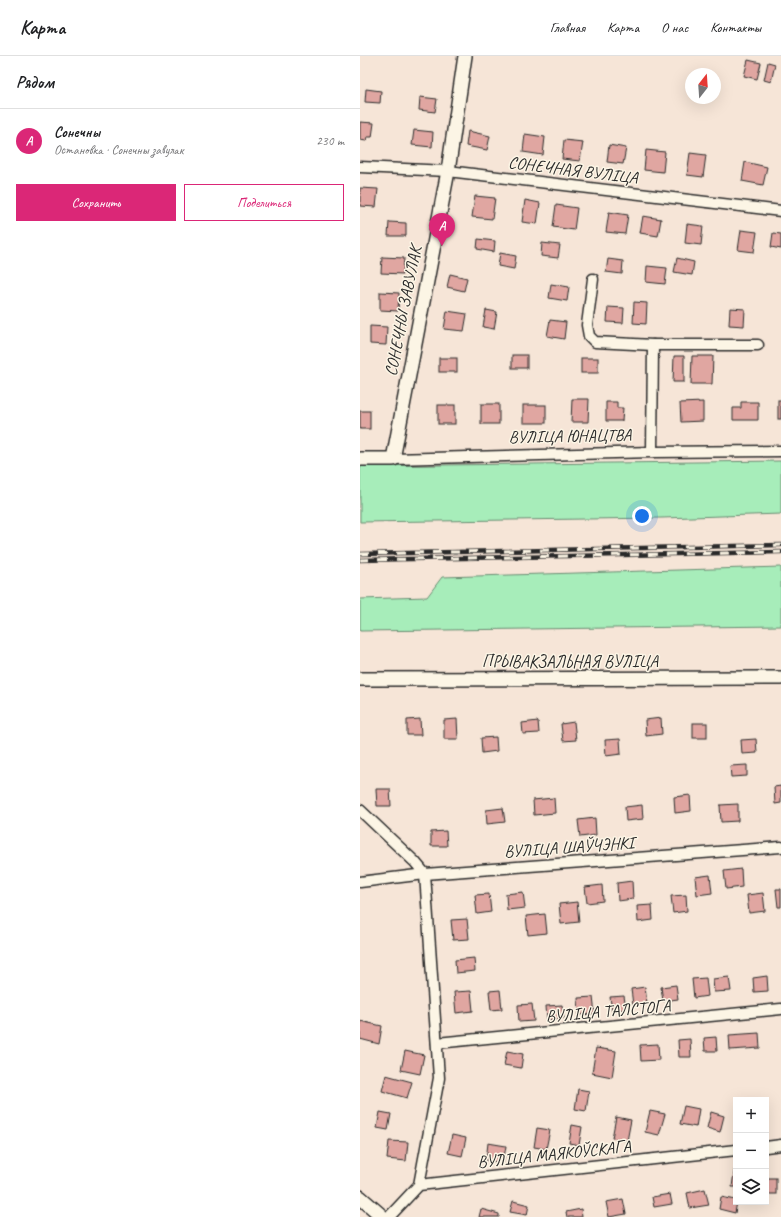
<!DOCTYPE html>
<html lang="ru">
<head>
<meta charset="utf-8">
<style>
  :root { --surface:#fff; --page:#f6f6f6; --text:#202124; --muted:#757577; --line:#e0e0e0; --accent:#db2777 }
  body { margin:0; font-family:Caveat,sans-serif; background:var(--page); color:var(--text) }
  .controls { position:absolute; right:12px; bottom:12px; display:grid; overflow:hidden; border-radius:0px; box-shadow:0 4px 16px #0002 }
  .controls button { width:36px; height:36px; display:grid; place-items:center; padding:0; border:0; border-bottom:1px solid var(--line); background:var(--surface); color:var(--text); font:20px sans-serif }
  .compass { position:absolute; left:325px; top:12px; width:36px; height:36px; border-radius:50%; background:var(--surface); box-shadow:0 4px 16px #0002; rotate:17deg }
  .you { position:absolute; left:282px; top:460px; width:14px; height:14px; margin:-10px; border:3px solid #fff; border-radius:50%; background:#1a73e8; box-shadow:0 0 0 6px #1a73e833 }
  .badge { display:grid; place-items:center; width:26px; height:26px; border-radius:50%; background:var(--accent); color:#fff; font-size:13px; font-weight:700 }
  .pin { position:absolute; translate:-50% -33px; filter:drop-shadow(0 1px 2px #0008) }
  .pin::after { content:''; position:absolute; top:21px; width:14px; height:12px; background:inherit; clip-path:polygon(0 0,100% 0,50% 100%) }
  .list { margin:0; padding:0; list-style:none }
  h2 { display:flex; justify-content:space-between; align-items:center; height:52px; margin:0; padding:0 16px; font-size:17px }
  h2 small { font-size:13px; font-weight:400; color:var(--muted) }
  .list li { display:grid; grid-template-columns:26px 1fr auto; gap:12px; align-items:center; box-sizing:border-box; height:64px; padding:0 16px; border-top:1px solid var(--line) }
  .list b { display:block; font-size:15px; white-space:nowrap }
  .list p { margin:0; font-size:13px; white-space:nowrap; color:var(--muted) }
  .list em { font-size:13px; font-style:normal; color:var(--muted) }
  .actions { display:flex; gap:8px; padding:12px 16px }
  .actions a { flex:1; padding:9px 0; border:1px solid var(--accent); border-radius:0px; text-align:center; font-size:14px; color:var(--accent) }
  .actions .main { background:var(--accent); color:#fff }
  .icon { flex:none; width:22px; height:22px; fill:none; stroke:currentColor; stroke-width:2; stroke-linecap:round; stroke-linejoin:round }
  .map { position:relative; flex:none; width:421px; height:1161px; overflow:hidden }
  header { display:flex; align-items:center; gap:24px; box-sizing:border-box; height:56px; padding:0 20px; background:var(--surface); border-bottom:1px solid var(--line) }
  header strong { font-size:19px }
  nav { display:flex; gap:22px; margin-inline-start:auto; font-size:14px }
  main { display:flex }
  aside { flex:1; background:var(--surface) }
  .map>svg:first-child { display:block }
</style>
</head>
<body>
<header>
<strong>Карта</strong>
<nav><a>Главная</a><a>Карта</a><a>О нас</a><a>Контакты</a></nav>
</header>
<main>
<aside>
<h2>Рядом<small></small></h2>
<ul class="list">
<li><span class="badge">A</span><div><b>Сонечны</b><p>Остановка · Сонечны завулак</p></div><em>230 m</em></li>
</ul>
<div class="actions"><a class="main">Сохранить</a><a>Поделиться</a></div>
</aside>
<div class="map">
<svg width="421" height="1161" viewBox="0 0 421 1161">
  <rect width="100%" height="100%" fill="#f6e5d7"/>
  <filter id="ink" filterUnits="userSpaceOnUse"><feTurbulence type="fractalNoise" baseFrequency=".025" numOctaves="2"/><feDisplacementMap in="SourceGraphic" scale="8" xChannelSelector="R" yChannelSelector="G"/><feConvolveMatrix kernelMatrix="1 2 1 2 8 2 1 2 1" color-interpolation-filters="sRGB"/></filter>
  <g filter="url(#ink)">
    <g fill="#a7edba" stroke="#698c72">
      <polygon points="421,405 421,458 302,462 0,466 0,410"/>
      <polygon points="421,511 421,570 0,575 0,543 67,541 82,521"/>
    </g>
    <g fill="#e0a6a1" stroke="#2b2b2b">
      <polygon points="388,4 401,7 397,23 384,20"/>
      <polygon points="408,6 415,8 411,26 404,24"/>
      <polygon points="6,33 21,35 20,47 5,46"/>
      <polygon points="60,41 77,43 75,56 59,54"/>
      <polygon points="0,66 14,67 12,81 7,81 6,85 0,84"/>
      <polygon points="54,74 73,76 72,91 52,89"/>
      <polygon points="108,75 130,80 127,94 106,90"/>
      <polygon points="165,78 185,81 183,99 163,96"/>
      <polygon points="204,84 223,86 220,105 202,103"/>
      <polygon points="249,89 266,92 263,108 247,106"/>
      <polygon points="286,94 305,96 303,116 284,114"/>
      <polygon points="330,97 346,99 343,121 327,119"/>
      <polygon points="385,106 407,111 403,129 382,125"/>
      <polygon points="0,132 18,133 16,151 0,150"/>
      <polygon points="115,140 135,142 132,163 112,161"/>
      <polygon points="165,144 180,147 177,168 162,166"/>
      <polygon points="196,149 217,152 214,174 193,171"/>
      <polygon points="249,156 268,159 265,178 246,176"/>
      <polygon points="283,160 301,163 298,180 280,177"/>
      <polygon points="29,166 46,167 46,180 28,180"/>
      <polygon points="327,168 343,170 341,189 325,187"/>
      <polygon points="381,174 397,176 394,196 378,194"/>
      <polygon points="413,177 421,178 421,193 411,191"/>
      <polygon points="118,183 135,185 134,196 117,193"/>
      <polygon points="182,187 200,189 198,202 181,200"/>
      <polygon points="140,197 156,200 154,213 138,210"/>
      <polygon points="22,201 44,202 43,218 21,217"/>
      <polygon points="317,202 334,206 332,219 314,216"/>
      <polygon points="248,203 263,205 262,218 246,216"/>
      <polygon points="287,210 307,212 305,228 286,226"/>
      <polygon points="90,218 107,222 104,235 87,231"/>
      <polygon points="191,228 209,231 207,245 189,242"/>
      <polygon points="20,236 39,237 38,255 20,254"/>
      <polygon points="274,246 287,247 286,268 273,267"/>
      <polygon points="248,251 264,252 263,267 247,266"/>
      <polygon points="370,252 385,253 384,270 369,269"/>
      <polygon points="126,254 137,256 134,273 123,271"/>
      <polygon points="87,255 107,258 104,275 84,273"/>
      <polygon points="190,264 206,266 204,283 187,280"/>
      <polygon points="10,270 27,271 26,289 10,288"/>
      <rect x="152" y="299" width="15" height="13"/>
      <polygon points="314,300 324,300 324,326 313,326"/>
      <polygon points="332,300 353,300 352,328 331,328"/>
      <rect x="79" y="302" width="18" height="14"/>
      <rect x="221" y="302" width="17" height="15"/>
      <polygon points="212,343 229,343 228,366 211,366"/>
      <rect x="418" y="344" width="3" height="19"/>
      <polygon points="246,346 257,346 257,352 263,352 262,365 246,365"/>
      <polygon points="343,346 343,365 321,366 320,347"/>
      <polygon points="381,346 398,346 398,364 373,364 373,352 381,352"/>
      <rect x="121" y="348" width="18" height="20"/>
      <rect x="78" y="349" width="17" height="19"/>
      <rect x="163" y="349" width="23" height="18"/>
      <rect x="0" y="355" width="10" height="18"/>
      <polygon points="301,662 302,678 286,680 285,664"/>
      <polygon points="60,663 61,679 47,679 47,664"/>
      <polygon points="97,663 98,683 84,683 84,664"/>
      <polygon points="178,665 179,677 163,678 162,667"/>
      <polygon points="214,666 216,684 203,685 201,668"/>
      <rect x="333" y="667" width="14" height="15"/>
      <polygon points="136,681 137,695 122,697 121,682"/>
      <polygon points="260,683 261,698 246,700 245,684"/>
      <polygon points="396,683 397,697 382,698 381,684"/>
      <polygon points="387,709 387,720 371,721 370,710"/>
      <polygon points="421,730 421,747 415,748 414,731"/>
      <polygon points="16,733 30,733 31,750 17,750"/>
      <polygon points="330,739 331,755 315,757 314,741"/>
      <polygon points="194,742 195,757 174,759 173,744"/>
      <polygon points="378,748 378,765 361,766 360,749"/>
      <polygon points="282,749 283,763 266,765 265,751"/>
      <polygon points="143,752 145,766 127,768 126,754"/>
      <polygon points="235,762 236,779 220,781 218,764"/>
      <polygon points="86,775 87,790 71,790 71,776"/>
      <polygon points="381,813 382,831 366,833 364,815"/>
      <polygon points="350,819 352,837 337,839 335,821"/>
      <polygon points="272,825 273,843 258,845 257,827"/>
      <polygon points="242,829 243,845 227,847 225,831"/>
      <polygon points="416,833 421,833 421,851 418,851"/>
      <polygon points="163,836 165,852 147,854 146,838"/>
      <polygon points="403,837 405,855 389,857 387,839"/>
      <polygon points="129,838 131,856 117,858 115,839"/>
      <polygon points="326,839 327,855 313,857 311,840"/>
      <polygon points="217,846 219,866 201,868 199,848"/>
      <polygon points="292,849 293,864 278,866 277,850"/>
      <polygon points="185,858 187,877 168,879 166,860"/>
      <polygon points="107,863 109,883 93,884 91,864"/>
      <polygon points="114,902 115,915 96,917 95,904"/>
      <polygon points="407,920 408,935 394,936 393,922"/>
      <polygon points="369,921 371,935 354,936 353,923"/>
      <polygon points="346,922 348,940 334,942 332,923"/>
      <polygon points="316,929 318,943 303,945 301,931"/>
      <polygon points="285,931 287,947 273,949 271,933"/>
      <polygon points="140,934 142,953 131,954 129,935"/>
      <polygon points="111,935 113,955 96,957 94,936"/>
      <polygon points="264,940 266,953 252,955 250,941"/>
      <polygon points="233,941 235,958 219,959 218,942"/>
      <polygon points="172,948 174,965 159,966 158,949"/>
      <polygon points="202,949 204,962 187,964 186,950"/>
      <polygon points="0,965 22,970 19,988 0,983"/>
      <polygon points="399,977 400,992 370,994 369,979"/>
      <polygon points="356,981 357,995 345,995 344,982"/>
      <polygon points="330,983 331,1001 319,1001 318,984"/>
      <polygon points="298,988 299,1004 281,1005 280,989"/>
      <polygon points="236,992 256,995 252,1021 232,1017"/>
      <polygon points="45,995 64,999 60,1018 41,1014"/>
      <polygon points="147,995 163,998 161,1012 144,1009"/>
      <polygon points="26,1019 52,1026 47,1042 22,1035"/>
      <polygon points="218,1033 229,1035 226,1055 215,1053"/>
      <polygon points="324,1050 339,1053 336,1071 320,1068"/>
      <polygon points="290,1055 305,1058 299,1079 285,1076"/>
      <polygon points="20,1056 31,1058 28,1074 17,1072"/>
      <polygon points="351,1056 364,1060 360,1076 347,1072"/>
      <polygon points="256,1061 271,1064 267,1085 252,1082"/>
      <polygon points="212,1069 222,1071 219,1089 209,1087"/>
      <polygon points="177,1072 190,1074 186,1093 174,1091"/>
      <polygon points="92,1079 106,1082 102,1100 88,1097"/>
      <polygon points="29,1085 48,1086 46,1105 27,1103"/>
      <polygon points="128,1087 146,1090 143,1107 126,1104"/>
      <polygon points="375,1109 376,1110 376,1131 372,1131"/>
      <rect x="406" y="1122" width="10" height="16"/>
      <polygon points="345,1133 349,1149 330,1152 327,1137"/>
      <polygon points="310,1138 312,1148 294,1151 292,1141"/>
      <polygon points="361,1141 376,1144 377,1146 375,1157 359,1153"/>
      <polygon points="263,1143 266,1158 249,1161 246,1146"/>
      <polygon points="153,1145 169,1149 167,1159 150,1156"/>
      <polygon points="121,1153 139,1158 139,1161 119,1161"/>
      <polygon points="221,1153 222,1161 207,1161 206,1156"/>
    </g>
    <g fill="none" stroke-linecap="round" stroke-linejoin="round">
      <g stroke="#2b2b2b" stroke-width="13">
        <g id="minor">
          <polyline points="0,111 88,115 421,155"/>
          <polyline points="233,223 227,269 229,280 235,286 293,289"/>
          <polyline points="292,396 293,289 398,289"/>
          <polyline points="33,403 292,396 421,395"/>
          <polyline points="0,754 55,806 65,818 79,1022 59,1129"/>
          <polyline points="0,826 65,818 421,791"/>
          <polyline points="77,987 421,953"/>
          <polyline points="406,1091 421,1089"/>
          <polyline points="29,1161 59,1129 376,1094"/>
        </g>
      </g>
      <g stroke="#2b2b2b" stroke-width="16">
        <g id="tertiary">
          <polyline points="0,403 33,403 88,115 105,0"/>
          <polyline points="0,623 421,622"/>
          <polyline points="0,1141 23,1161"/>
        </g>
      </g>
      <use href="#minor" stroke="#fcf5e5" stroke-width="10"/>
      <use href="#tertiary" stroke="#fcf5e5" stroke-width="13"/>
      <g stroke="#2b2b2b" stroke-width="4.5">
        <g id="rail">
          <polyline points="0,498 421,489"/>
          <polyline points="0,504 421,496"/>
        </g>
      </g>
      <use href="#rail" stroke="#fcf5e5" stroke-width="3" stroke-dasharray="9" stroke-linecap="butt"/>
    </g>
  </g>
  <g text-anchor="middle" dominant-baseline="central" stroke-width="3" stroke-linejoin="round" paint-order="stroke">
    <g font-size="17" fill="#2b2b2b" stroke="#fcf5e5">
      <text transform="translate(213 114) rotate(7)">СОНЕЧНАЯ ВУЛІЦА</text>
      <text transform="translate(43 255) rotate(-79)">СОНЕЧНЫ ЗАВУЛАК</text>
      <text transform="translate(210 380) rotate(-1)">ВУЛІЦА ЮНАЦТВА</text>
      <text x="210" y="605">ПРЫВАКЗАЛЬНАЯ ВУЛІЦА</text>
      <text transform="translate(209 791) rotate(-4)">ВУЛІЦА ШАЎЧЭНКІ</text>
      <text transform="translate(248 955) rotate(-5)">ВУЛІЦА ТАЛСТОГА</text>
      <text transform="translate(194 1098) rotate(-6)">ВУЛІЦА МАЯКОЎСКАГА</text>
    </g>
  </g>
</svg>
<div class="controls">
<button>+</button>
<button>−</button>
<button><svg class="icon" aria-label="layers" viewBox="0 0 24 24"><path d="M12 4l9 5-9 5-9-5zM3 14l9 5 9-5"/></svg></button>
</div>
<svg class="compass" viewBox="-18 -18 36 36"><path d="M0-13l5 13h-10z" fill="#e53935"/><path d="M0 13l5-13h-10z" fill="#757577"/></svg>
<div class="you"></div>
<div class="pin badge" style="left:82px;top:190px">A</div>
</div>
</main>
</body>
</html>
